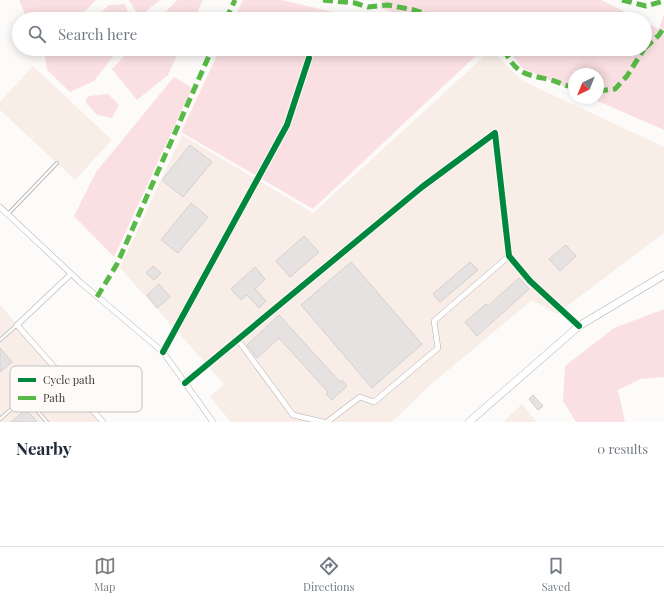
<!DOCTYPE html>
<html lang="en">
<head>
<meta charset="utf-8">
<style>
  :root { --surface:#fff; --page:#f6f6f7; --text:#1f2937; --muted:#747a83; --line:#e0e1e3; --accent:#807d7b }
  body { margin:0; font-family:"Playfair Display",serif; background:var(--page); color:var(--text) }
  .compass { position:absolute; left:568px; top:68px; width:36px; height:36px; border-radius:50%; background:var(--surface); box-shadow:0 2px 10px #0003; rotate:223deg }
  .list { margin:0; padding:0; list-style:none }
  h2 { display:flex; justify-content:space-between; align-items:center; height:52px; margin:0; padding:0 16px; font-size:17px }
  h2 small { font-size:13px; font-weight:400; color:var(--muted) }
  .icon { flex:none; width:22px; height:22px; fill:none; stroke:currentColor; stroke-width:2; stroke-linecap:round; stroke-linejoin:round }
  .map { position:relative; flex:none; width:664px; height:422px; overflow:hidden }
  .search { position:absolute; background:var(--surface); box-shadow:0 2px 10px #0003; left:12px; right:12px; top:12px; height:44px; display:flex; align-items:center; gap:10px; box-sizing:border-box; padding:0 14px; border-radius:22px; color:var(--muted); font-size:15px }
  .sheet { height:124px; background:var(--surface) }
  nav { display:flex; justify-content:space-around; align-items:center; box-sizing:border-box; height:56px; border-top:1px solid var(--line); background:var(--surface); font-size:11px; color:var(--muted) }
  nav a { display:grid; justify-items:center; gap:2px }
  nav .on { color:var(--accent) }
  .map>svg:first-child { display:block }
</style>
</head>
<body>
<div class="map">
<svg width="664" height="422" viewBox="0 0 664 422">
  <rect width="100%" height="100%" fill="#fdfbf9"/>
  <g fill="#f8eee7">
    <polygon points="491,50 523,81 664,147 664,233 557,314 532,300 428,387 392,422 231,422 210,397 224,384 120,268 182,135 313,213"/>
    <polygon points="33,66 112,140 75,180 0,110 0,102"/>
    <polygon points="0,305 103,422 0,422"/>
    <polygon points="522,404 537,422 503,422"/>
  </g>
  <g fill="#fae0e3">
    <polygon points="19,0 96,0 77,19 27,19"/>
    <polygon points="129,0 160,0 139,17"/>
    <polygon points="177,0 203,0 194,19 159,19"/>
    <polygon points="243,0 281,0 364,19 234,19"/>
    <polygon points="381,0 601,0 639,19 415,19 380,8"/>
    <polygon points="125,4 130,19 94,19 109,5"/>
    <polygon points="664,14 664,130 591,98 598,98 598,74 574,74 574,91 522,68 508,49 645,49 645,22 659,29"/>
    <polygon points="131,49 180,49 168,75 137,100 112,69"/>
    <polygon points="220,49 483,49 313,209 181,132"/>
    <polygon points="68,50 118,50 94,81 70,92 47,70 45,56"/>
    <polygon points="174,77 192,88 114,257 74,216 96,172"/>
    <polygon points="108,94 119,105 112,118 97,115 85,101 89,96"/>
    <polygon points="664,309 664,377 640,379 618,390 625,422 576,422 563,401 565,366 614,328"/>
  </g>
  <g fill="#e5e2e1" stroke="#d3d0ce">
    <polygon points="190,145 212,162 183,197 162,180"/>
    <polygon points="191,203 208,217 178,253 161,240"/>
    <polygon points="304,236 319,252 290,277 276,261"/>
    <polygon points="566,245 576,256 560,271 549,259"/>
    <polygon points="351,262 422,344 372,388 301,305"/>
    <polygon points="470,262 478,270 440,302 433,294"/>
    <polygon points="153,266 161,273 154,280 146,273"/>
    <polygon points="255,267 265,279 255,289 266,301 259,308 247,295 241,300 231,289"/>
    <polygon points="519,278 529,289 477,336 465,322 486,304 488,306"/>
    <polygon points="159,284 170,297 157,308 147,295"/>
    <polygon points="279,315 340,382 342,380 347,386 332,400 326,394 328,392 279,338 257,358 247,345"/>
    <polygon points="0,348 12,362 0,372"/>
    <polygon points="533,395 543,406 538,410 529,399"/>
    <polygon points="26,409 37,422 11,422"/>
  </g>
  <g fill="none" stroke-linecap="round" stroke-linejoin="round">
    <g stroke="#b4b2b0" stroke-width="4">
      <g id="lane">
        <polyline points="8,214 57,163"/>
        <polyline points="0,340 17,325"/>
        <polyline points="0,419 25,397 47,422"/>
      </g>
    </g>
    <g stroke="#b4b2b0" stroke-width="6">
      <g id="street">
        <polyline points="0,207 80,282 163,352 213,422"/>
        <polyline points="71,274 17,325 103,422"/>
        <polyline points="238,340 293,415 323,422"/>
        <polyline points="163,352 287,125 309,58"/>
        <polyline points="185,383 422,187 495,133 509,256 530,281 579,326"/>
        <polyline points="327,422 360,397 374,402 438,348 434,321 509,256"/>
      </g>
    </g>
    <g stroke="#b4b2b0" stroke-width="8">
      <polyline id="secondary" points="469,422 579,326 664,275"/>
    </g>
    <use href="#lane" stroke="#fffefe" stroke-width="2.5"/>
    <use href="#street" stroke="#fffefe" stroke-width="5"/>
    <use href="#secondary" stroke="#fffefe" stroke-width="7"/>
    <g stroke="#58b947" stroke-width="5" stroke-dasharray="10 5" stroke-linecap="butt">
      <polyline points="323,0 355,3 368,7 388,5 414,10 441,19"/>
      <polyline points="622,0 646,6 664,1"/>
      <polyline points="226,19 235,0"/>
      <polyline points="645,48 659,35 664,27"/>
      <path d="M504,49C515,73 524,74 547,79C557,81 564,86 574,87"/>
      <polyline points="598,91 615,89 627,76 644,49"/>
      <polyline points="97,297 117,264 212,49"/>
    </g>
    <g stroke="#fefaf8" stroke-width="8">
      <g id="cycleway">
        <polyline points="163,352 287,125 309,58"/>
        <polyline points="185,383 422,187 495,133 509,256 530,281 579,326"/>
      </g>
    </g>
    <use href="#cycleway" stroke="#00873e" stroke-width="6"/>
  </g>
  <rect x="10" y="366" width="132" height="46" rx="6" fill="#fefaf8" stroke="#c4c0be" stroke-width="1"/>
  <rect x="18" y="378" width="18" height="4" fill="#00873e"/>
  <rect x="18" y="396" width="18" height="4" fill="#58b947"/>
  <g font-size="11" fill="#3d3937">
    <text x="43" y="384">Cycle path</text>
    <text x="43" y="402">Path</text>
  </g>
</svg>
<svg class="compass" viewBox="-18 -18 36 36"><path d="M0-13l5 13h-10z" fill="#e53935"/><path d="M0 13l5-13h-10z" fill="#747a83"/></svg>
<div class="search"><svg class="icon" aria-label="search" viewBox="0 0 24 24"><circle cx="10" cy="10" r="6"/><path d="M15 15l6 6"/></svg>Search here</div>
</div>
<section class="sheet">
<h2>Nearby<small>0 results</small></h2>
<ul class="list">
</ul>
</section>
<nav>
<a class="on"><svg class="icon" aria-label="map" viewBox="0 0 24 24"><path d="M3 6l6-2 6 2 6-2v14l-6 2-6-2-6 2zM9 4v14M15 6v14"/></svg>Map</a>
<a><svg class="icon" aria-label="directions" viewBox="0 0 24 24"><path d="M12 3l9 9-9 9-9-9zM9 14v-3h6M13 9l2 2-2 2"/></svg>Directions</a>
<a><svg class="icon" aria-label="saved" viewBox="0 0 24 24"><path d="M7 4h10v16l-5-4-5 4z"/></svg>Saved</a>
</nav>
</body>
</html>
